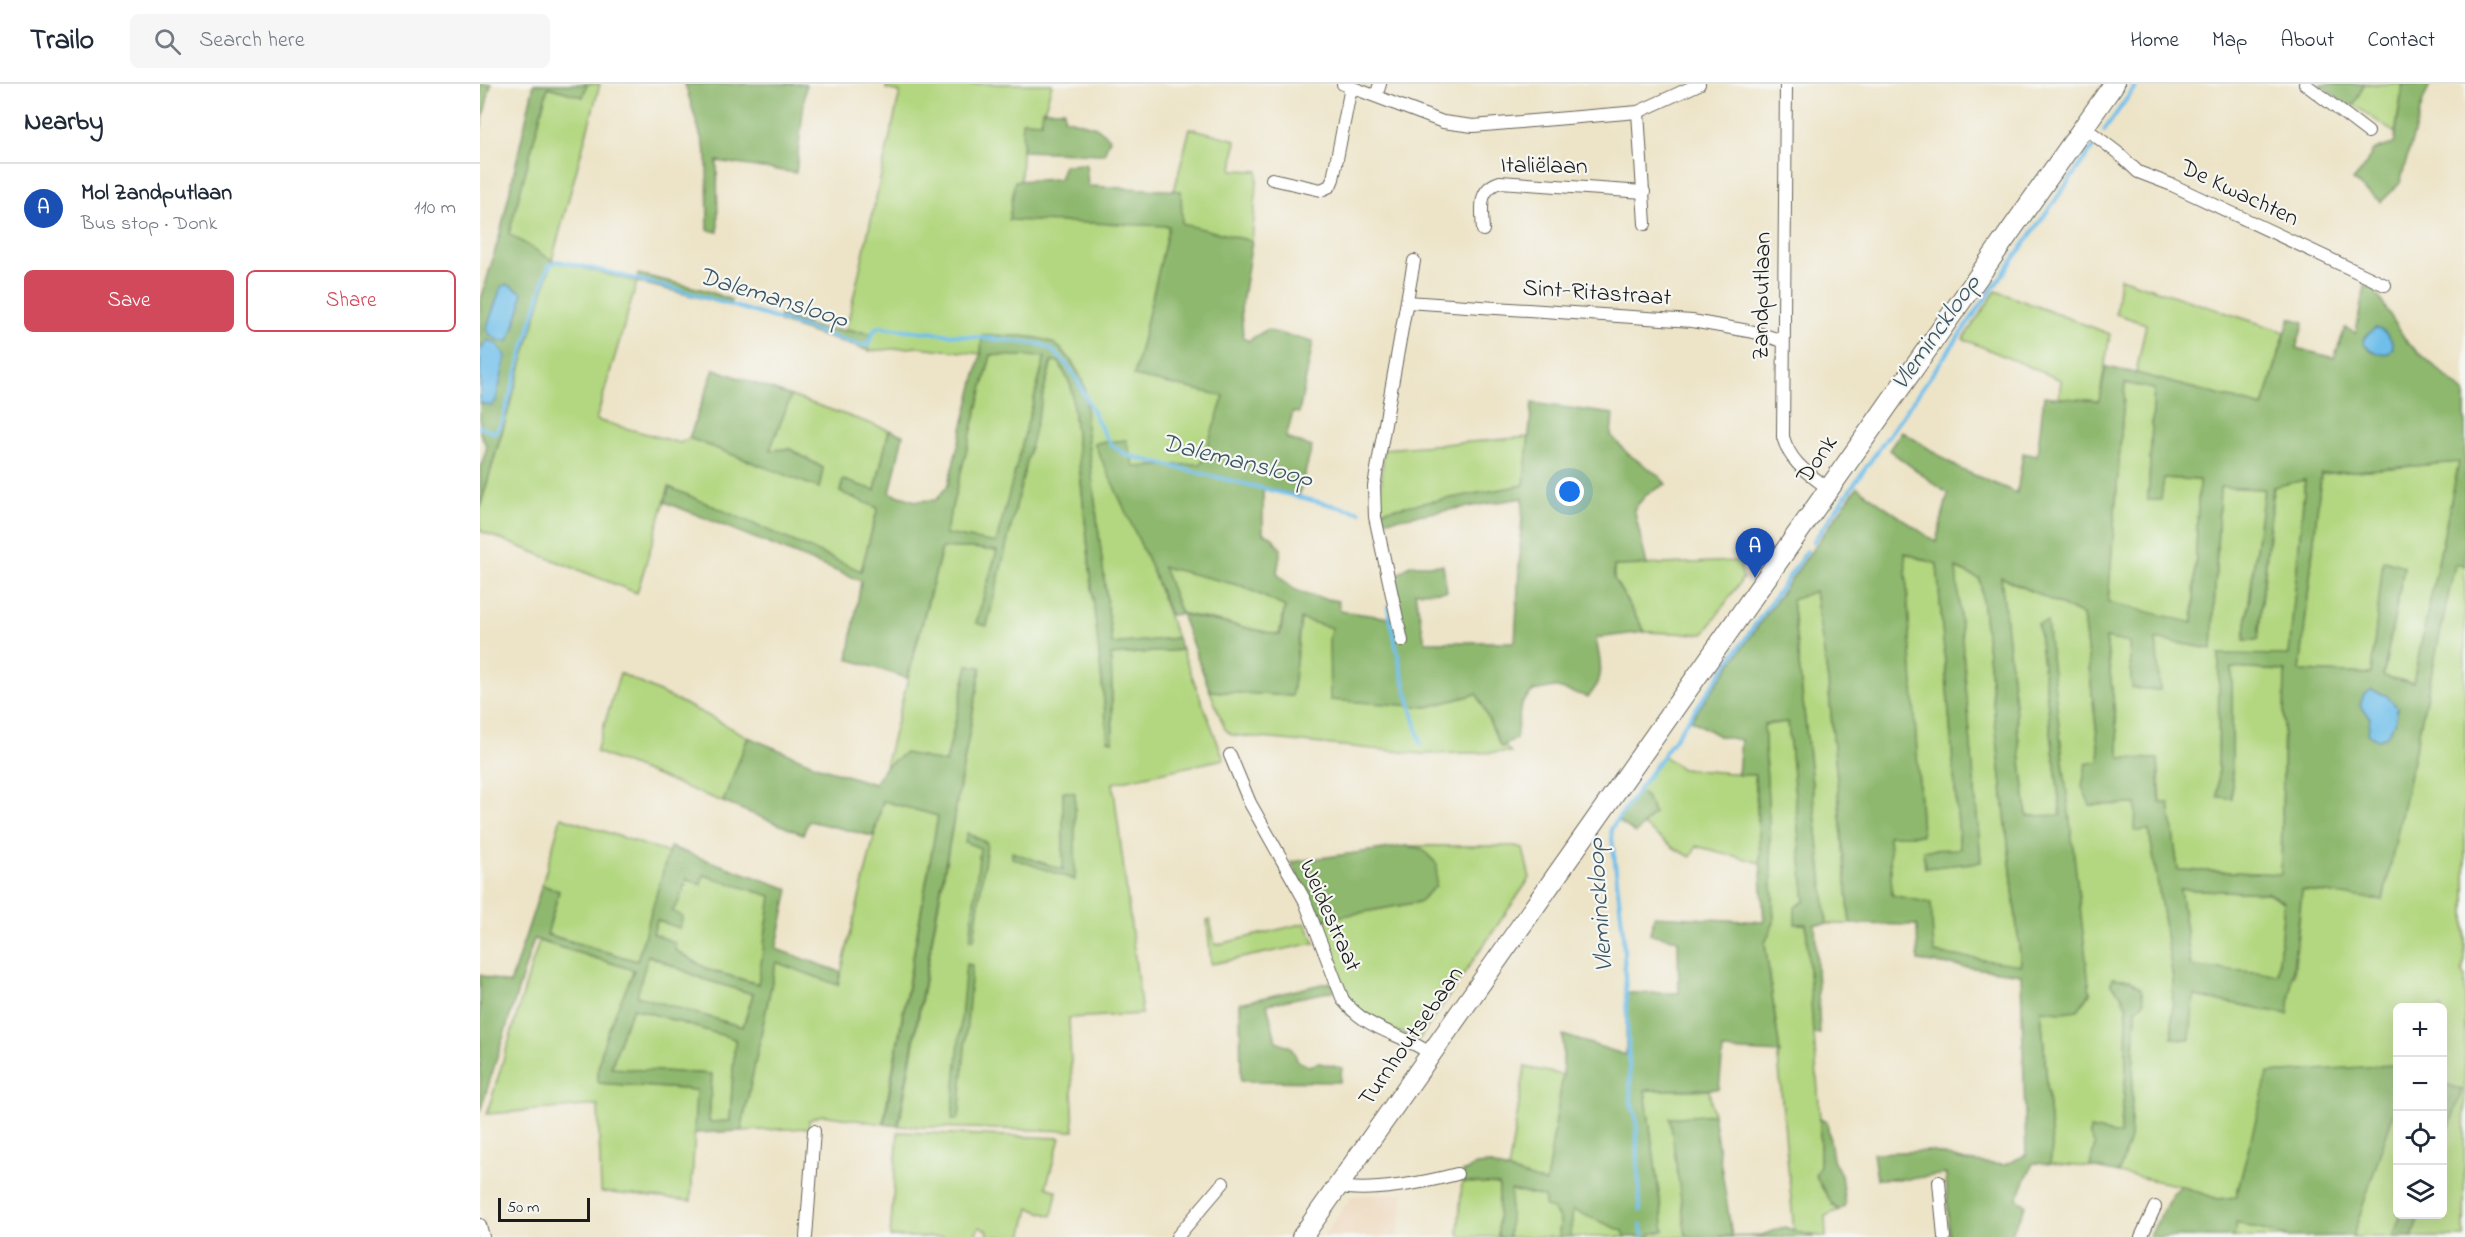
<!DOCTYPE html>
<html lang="en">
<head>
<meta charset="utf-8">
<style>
  :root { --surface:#fff; --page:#f6f6f7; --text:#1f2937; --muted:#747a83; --line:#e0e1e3; --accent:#d1495b }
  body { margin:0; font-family:"Indie Flower",sans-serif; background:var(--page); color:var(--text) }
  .controls { position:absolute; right:18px; bottom:18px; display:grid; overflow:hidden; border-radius:9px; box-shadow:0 6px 24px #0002 }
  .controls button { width:54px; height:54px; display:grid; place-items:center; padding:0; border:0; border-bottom:2px solid var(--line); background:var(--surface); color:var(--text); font:30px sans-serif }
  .scale { position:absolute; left:18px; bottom:15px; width:92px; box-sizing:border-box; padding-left:6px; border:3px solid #1c1c1c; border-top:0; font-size:16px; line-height:21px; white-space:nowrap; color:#1c1c1c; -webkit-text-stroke:4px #f6f6f2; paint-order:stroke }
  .you { position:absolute; left:1090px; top:408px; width:21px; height:21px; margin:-15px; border:4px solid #fff; border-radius:50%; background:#1a73e8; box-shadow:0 0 0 9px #1a73e833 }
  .badge { display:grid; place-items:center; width:39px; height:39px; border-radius:50%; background:var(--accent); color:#fff; font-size:20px; font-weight:700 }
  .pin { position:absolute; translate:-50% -50px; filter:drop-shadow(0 2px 3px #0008) }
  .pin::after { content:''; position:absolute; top:32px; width:21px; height:18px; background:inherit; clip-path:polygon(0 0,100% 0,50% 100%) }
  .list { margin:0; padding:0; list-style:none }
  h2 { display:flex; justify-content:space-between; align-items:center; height:78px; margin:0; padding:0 24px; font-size:26px }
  h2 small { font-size:20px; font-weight:400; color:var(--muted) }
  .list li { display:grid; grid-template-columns:39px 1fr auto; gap:18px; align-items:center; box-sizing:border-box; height:90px; padding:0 24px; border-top:2px solid var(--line) }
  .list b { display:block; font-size:22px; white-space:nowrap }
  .list p { margin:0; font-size:20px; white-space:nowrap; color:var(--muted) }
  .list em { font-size:20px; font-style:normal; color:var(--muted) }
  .actions { display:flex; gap:12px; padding:18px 24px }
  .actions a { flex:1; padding:14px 0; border:2px solid var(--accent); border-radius:9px; text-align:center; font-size:21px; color:var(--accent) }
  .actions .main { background:var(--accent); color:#fff }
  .icon { flex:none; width:33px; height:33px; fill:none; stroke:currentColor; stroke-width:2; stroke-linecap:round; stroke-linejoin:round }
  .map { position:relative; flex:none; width:1985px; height:1153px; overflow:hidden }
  header { display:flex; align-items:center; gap:36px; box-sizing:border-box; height:84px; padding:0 30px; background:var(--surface); border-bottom:2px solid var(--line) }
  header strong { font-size:28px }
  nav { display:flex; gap:33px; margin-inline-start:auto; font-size:21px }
  .search { width:420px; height:54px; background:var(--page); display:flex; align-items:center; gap:15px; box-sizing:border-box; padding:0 21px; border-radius:9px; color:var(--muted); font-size:22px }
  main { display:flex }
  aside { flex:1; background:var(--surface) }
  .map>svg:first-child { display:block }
</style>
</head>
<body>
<header>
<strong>Trailo</strong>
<div class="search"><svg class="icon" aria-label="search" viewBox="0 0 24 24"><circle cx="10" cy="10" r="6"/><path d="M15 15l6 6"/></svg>Search here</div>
<nav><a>Home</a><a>Map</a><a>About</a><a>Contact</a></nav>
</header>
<main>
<aside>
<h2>Nearby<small></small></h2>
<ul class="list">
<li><span class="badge" style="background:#1a4fb4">A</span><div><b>Mol Zandputlaan</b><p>Bus stop · Donk</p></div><em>110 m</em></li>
</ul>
<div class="actions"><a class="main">Save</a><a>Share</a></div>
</aside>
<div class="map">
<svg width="1985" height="1153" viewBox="0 0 1985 1153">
  <rect width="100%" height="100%" fill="#f6f6f2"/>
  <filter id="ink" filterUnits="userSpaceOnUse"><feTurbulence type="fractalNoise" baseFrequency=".0167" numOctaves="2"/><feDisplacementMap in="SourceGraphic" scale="12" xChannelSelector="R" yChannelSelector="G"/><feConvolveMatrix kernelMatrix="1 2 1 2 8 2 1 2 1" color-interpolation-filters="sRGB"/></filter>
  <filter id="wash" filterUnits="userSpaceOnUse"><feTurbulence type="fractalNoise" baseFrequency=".008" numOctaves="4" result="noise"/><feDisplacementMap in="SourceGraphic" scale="24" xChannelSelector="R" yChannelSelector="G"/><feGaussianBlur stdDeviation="1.35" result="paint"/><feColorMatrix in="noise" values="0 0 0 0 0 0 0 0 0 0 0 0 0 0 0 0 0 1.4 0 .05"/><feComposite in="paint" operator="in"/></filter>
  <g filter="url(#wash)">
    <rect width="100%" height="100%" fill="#ede4c8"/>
    <polygon fill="#edd7bb" points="924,1109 918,1153 843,1153 872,1112"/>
    <g fill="#b3d780" stroke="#687a4e" stroke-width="1.5" fill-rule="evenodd">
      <polygon points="107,0 120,0 72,176 157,198 116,336 200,359 209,354 339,404 343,384 310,365 289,366 311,312 409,346 395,407 363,396 360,408 398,423 381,487 189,403 157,509 0,447 0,424 72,176 28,151 68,3 103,13"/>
      <path d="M407,0H572L561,38L543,37L541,96L535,97L689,142L654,292L745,312L721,380L654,383L645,357L615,359L671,483L697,554L632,560L606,342C606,333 607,323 606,313C605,295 586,263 568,257C548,250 523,252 502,251L501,270L438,263L389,267L390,249L366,246L420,8L406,5Z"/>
      <polygon points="1884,0 1923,0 1915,49 1874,21"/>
      <polygon points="710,44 756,56 752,86 778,87 772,157 702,140 701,107 694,107"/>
      <polygon points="1640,194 1805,248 1783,323 1656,289 1666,240 1636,230"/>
      <polygon points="1516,207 1630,250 1619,317 1579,314 1581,296 1483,255"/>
      <polygon points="511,271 565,272 517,459 465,450"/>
      <path d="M572,278H579L591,302L628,656H633L631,571L702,566L744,675L633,699L662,930L589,934L594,1047L419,1042L501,583L488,581L466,679L425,669L405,683L462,464H493L517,467L496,539ZM583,708L594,796L532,769L584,786Z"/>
      <polygon points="1645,299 1674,305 1668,416 1683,394 1719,396 1713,539 1628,519"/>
      <polygon points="1049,353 1044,401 899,427 904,365"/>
      <polygon points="1979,378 1933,599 1903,593 1924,483 1904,476 1891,590 1820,587 1841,390"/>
      <polygon points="1825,396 1809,572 1739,571 1738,713 1752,714 1752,584 1805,587 1801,790 1698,786 1689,720 1681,719 1678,676 1640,674 1626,554 1649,558 1652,604 1680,606 1675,555 1732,565 1740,403 1784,405 1764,556 1778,556 1794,402"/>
      <polygon points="1424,469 1457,480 1480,766 1443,766 1445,784 1501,777 1475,484 1500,495 1541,882 1454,869 1450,819 1412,811 1409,751 1442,750"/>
      <polygon points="1259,477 1263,494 1224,550 1165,548 1134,495 1134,482"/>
      <polygon points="1975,479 1985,481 1985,876 1982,886 1985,892 1984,1153 1932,1153 1939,1131 1962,1130 1963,1062 1981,1006 1963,999 1962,924 1918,924 1917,983 1789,989 1756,1113 1738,1115 1701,1102 1639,1089 1650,1054 1656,925 1661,905 1650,896 1632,894 1631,901 1642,911 1647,925 1646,989 1640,1051 1610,1052 1615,1060 1610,1083 1570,1080 1572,1062 1561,926 1582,928 1610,909 1558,540 1581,732 1547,732 1521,493 1603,531 1620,677 1610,721 1657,720 1656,747 1669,746 1693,894 1692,954 1709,955 1713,912 1814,891 1822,806 1903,816"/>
      <polygon points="682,482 762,502 805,522 799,551 701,529"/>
      <polygon points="1335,507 1348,597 1370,840 1347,840 1312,515"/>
      <polygon points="820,535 853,543 925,621 948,623 997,610 1021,663 1024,662 1031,668 943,670 752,651 745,645 730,607 812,612"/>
      <polygon points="140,589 223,629 268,653 243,718 116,668"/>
      <polygon points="1308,638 1325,817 1316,840 1326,840 1340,1035 1340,1081 1343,1105 1349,1111 1352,1121 1359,1126 1345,1132 1346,1153 1314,1148 1298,973 1300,969 1285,859 1294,838 1284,641"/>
      <polygon points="1182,671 1202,685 1275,691 1281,779 1216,762 1211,773 1194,764 1163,741 1174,729 1166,713 1158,706"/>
      <polygon points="403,716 458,732 403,1040 342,1031 329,1036 329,1044 261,1047 296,878 358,901"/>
      <polygon points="81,733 189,769 157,877 67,850 79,807 62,801"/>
      <path d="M925,762H1036L1043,765L1050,794L939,955C923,949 906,945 891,937C862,922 851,865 840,836L939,818L942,765Z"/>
      <polygon points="224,791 291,812 279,900 229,886 195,866 173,849 177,836 198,843 192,828 199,817 207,794"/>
      <polygon points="1700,805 1788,809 1804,818 1798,890 1711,883"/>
      <polygon points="727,836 730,836 735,861 825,839 835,859 731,880"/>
      <polygon points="59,857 154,886 118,984 118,999 217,1006 211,1117 121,1108 118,1021 7,1030"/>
      <polygon points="168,871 223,895 273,910 263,943 156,912"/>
      <polygon points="153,924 255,955 250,1037 229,1038 232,990 131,985 142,949"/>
      <polygon points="1045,983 1083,991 1066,1099 1028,1087"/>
      <polygon points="1165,1006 1229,1006 1233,1030 1191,1034 1206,1153 1278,1151 1276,1153 1170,1153 1169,1150 1184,1147"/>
      <polygon points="1917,1018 1918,1130 1921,1131 1913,1153 1872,1153"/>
      <polygon points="418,1048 580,1054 566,1103 577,1107 572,1132 549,1124 542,1153 507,1153 508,1147 499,1143 494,1153 410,1153"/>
      <polygon points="982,1098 1019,1100 1018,1153 981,1153 978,1148"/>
      <polygon points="1030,1106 1065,1113 1080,1136 1079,1153 1028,1153"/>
      <polygon points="1093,1126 1143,1147 1146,1153 1090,1153"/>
      <polygon points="1756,1139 1810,1153 1754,1153"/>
    </g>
    <g fill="#8eb86e" stroke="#556a45" stroke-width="1.5" fill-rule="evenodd">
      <polygon points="0,0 11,0 0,47"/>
      <polygon points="54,0 107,0 103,13 68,3 29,150 72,176 0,423 0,385 7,363 0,349 0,219 21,146"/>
      <polygon points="205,0 326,0 316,89 237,77 238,148 228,146 227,73"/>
      <polygon points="1839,0 1884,0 1874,21 1867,21"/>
      <polygon points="1923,0 1950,0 1943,17 1920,99 1901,118 1873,97 1884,84 1893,66 1914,60"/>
      <polygon points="563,26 584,26 584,34 616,43 630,54 624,70 543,67 542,37 561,38"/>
      <path d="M606,80L608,102L701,107L702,140L772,157L761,225L763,253L768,257L786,246L833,258L819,329L813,328L806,354L832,363L819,411L783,404V449L791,452L801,465L797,489C814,512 831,512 858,517L860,527L918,535L912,495L930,481H963L967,507L935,508L945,558H1035L1043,414L901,437L898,427L1044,401L1052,319L1133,330L1131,351L1147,369L1178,391L1186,400L1167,410L1154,425L1167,481L1134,482V495L1165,548L1116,554C1120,580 1127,592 1108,613L1074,603L1053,607L1041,620L1036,655L1021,663L997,610L948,623L850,616L849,554L852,544L821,535L812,612L730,607L701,530L690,531L671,483L614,359L646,356L654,383L721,380L744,312L654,292L689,142L529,136L535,97L579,95L584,81ZM683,483L762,502L805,523L800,551L701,530Z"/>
      <polygon points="158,190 225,206 252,216 248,221 157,198"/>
      <path d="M1884,202L1893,204L1927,258L1985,309V481L1975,480L1903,816L1822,806L1808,930L1714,912L1710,955L1692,954L1693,894L1669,746L1655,747L1656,720L1610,721L1602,703L1606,680L1620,677L1603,531L1521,493L1547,732L1581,731L1558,540L1567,538L1610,909L1598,926L1582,928L1561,926L1572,1062L1570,1080L1553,1079L1537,1115L1546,1121L1529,1153H1469L1466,1090L1430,1095H1397L1393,1069L1451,1067L1485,1077L1524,1081L1546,1071L1541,890L1438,877L1437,841L1370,840L1348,597L1335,507L1312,516L1347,840H1335L1340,950H1333L1326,840H1315V823L1325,817L1308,638L1284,640L1294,838L1285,859L1300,969L1243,966L1239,1005L1165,1006L1184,1147L1170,1150V1153H1146L1143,1147L1093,1126L1090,1153H1079L1080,1136L1073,1125L1065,1123V1113L1031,1106L1029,1153H1018L1019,1101L982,1098L983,1088L996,1081L1009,1080L1066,1099L1083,991V951L1146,971V909H1199L1198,856L1170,850L1174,832L1284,838L1275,691H1258L1261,656L1239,652L1211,636L1377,403L1456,458L1468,410L1409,366L1422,347L1480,385L1537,409L1543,369L1557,372L1564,312L1619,317L1626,283L1656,289L1783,323L1810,234L1824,238L1816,264L1854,274L1865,244L1876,249ZM1645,299L1674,305L1668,416H1681L1684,394L1719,396L1713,539L1628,518ZM1979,378L1933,599L1903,592L1924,482L1903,476L1891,590L1820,587L1841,390ZM1825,396L1809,571L1739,570L1738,713L1752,714V584L1805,587L1801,790L1698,786L1689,719H1680L1678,675L1640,674L1626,554L1649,559L1652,604L1680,606L1676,555L1732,565L1740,403L1784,405L1764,556H1778L1793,403ZM1425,469L1457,480L1480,765L1443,766L1445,784L1501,778L1476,484L1500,495L1541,881L1454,869L1451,819L1412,811L1409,751H1442ZM1700,805L1788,809L1804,818L1798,890L1711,883Z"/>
      <polygon points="300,231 338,244 390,249 389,267 299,238"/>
      <path d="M502,251C523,252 547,250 568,257C586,263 605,295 606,313C607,323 606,333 606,342L632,560L697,554L702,566L631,571L633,657L628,656L591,302L579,278H571L507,542L496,539L517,467L493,464H462L427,594L368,575L381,497L185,418L189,403L381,487L398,424L360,408L363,396L395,406L409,346L423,351L410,409L436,417L456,416L468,401L501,270ZM511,271L565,273L516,459L465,450Z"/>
      <polygon points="234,285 311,312 290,366 310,365 343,384 339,404 209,354"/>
      <polygon points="488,581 501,583 418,1042 404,1040 458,732 403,717 393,752 329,737 323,750 243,718 268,653 343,684 394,700 405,683 425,669 466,679"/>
      <polygon points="1158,706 1166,713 1174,729 1156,749 1138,737"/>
      <polygon points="583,707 595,709 595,796 532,774 532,768 583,786"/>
      <polygon points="487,749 507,759 494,856 490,856 500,764 485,758"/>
      <polygon points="925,762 942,765 957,780 956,802 939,818 840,836 811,778"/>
      <path d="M190,763L309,805L296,865L361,888L358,901L296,878L261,1047L214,1049L216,1006L118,999C117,959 139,923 154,886L54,855L0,1028V891L30,900L62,801L79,807L67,851L157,877ZM224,791L291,812L278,900L229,886L195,866V859L173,849L177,836L199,844L203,833L192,827L199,817L207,795L221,800ZM168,871L223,895L273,910L263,943L157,912ZM153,924L255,955L250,1037L229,1038L232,990L131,984L142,949Z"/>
      <polygon points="486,880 492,881 479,1035 472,1035"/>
      <polygon points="1632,894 1650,896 1661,905 1664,918 1656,925 1650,1054 1639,1089 1610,1083 1615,1061 1610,1052 1610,1045 1640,1051 1646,989 1647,925 1642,911 1631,901"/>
      <polygon points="851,898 854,907 787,920 796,957 811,963 818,977 828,982 839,979 862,984 860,998 761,997 760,919"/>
      <polygon points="1913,981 1917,983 1917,1018 1873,1152 1810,1153 1756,1139 1754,1153 1669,1153 1693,1109 1701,1102 1738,1115 1756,1113 1788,989"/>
      <polygon points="1963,999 1982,1006 1963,1062 1962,999"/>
      <polygon points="1233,1030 1252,1152 1206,1153 1190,1034"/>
      <path d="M1340,1035L1347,1038L1353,1075L1361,1091L1365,1121L1359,1126C1349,1119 1342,1103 1335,1091L1340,1081Z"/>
      <polygon points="1921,1131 1939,1131 1932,1153 1913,1153"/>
      <polygon points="1304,1143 1335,1153 1276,1153"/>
    </g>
    <g fill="#70bfeb" stroke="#466e84" stroke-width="1.5">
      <path d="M26,200L42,208L41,221L29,257C20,259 12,254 6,246L21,203Z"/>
      <path d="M1895,244C1905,246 1912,253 1913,263L1909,269C1899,271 1890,267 1883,259L1885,253Z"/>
      <polygon points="7,256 17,260 26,272 16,317 12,322 0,319 0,267"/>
      <polygon points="1891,606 1906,611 1917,623 1916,636 1907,652 1898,655 1888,650 1890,633 1880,621 1884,610"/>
    </g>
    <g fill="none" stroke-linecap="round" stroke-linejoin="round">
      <g stroke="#70bfeb" stroke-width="4">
        <polyline points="1624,47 1657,0"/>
        <path d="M0,343L15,349L22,338L67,186L70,181L78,177C180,198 279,228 378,261H388L393,248L398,243L560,260C596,274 606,320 625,351L631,360L646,371L880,428"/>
        <polyline points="1333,458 1613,63"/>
        <polyline points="908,523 921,586 941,660"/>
        <polyline points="1160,1126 1156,1032 1151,1020 1143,848 1131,745 1327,467"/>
        <polyline points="1161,1141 1163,1153"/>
      </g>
    </g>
  </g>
  <g filter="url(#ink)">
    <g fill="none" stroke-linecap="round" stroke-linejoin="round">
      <g stroke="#656258" stroke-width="14">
        <g id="street">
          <polyline points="863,0 963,38 993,42 1158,28 1219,0"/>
          <path d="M1306,0L1303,353C1311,380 1328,389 1349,405"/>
          <polyline points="1825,0 1888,48"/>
          <polyline points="896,12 900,0"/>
          <polyline points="1158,28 1165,140"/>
          <polyline points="1604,43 1638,69 1658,88 1692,101 1905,201"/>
          <polyline points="792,95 841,106 850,102 853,95 871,3"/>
          <path d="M1003,146C1002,126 997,105 1020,98L1164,108"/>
          <polyline points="927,218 1212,237 1274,248 1303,257"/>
          <polyline points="922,557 895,433 894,402 934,177"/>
          <path d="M750,671L770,719L824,815L863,916C889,948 920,948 951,970"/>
          <polyline points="1459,1098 1464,1153"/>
          <path d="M858,1102C887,1110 947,1098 977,1090"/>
          <polyline points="0,1141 3,1153"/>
          <polyline points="326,1153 334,1047"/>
          <polyline points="697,1153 743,1099"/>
          <polyline points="1661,1153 1675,1123"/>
        </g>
      </g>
      <g stroke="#656258" stroke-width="22">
        <polyline id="primary" points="822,1153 1634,0"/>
      </g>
      <use href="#street" stroke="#fff" stroke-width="12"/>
      <use href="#primary" stroke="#fff" stroke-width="20"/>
    </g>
  </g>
  <g text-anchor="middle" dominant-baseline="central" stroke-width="4.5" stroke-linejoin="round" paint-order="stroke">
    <g font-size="24" fill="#1c1c1c" stroke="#f6f6f2">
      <text transform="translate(1064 83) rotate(1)">Italiëlaan</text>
      <text transform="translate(1759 110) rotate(25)">De Kwachten</text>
      <text transform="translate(1117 210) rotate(4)">Sint-Ritastraat</text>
      <text transform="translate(1283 212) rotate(-89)">Zandputlaan</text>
      <text transform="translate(1338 376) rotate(-55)">Donk</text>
      <text transform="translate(849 832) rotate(66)">Weidestraat</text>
      <text transform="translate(932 953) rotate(-55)">Turnhoutsebaan</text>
    </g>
    <g font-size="26" font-style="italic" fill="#395564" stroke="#f6f6f2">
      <text transform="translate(293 215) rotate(17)">Dalemansloop</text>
      <text transform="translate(1457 249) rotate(-55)">Vleminckloop</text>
      <text transform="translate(757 378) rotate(14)">Dalemansloop</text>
      <text transform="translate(1121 821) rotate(-94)">Vleminckloop</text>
    </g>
  </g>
</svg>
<div class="controls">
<button>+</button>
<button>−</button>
<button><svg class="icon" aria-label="locate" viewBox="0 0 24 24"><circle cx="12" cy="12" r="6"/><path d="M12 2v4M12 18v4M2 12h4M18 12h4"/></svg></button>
<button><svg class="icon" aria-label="layers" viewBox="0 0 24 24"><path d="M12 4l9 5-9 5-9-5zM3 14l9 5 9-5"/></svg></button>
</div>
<div class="scale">50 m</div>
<div class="you"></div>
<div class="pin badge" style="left:1275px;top:494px;background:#1a4fb4">A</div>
</div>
</main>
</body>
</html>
